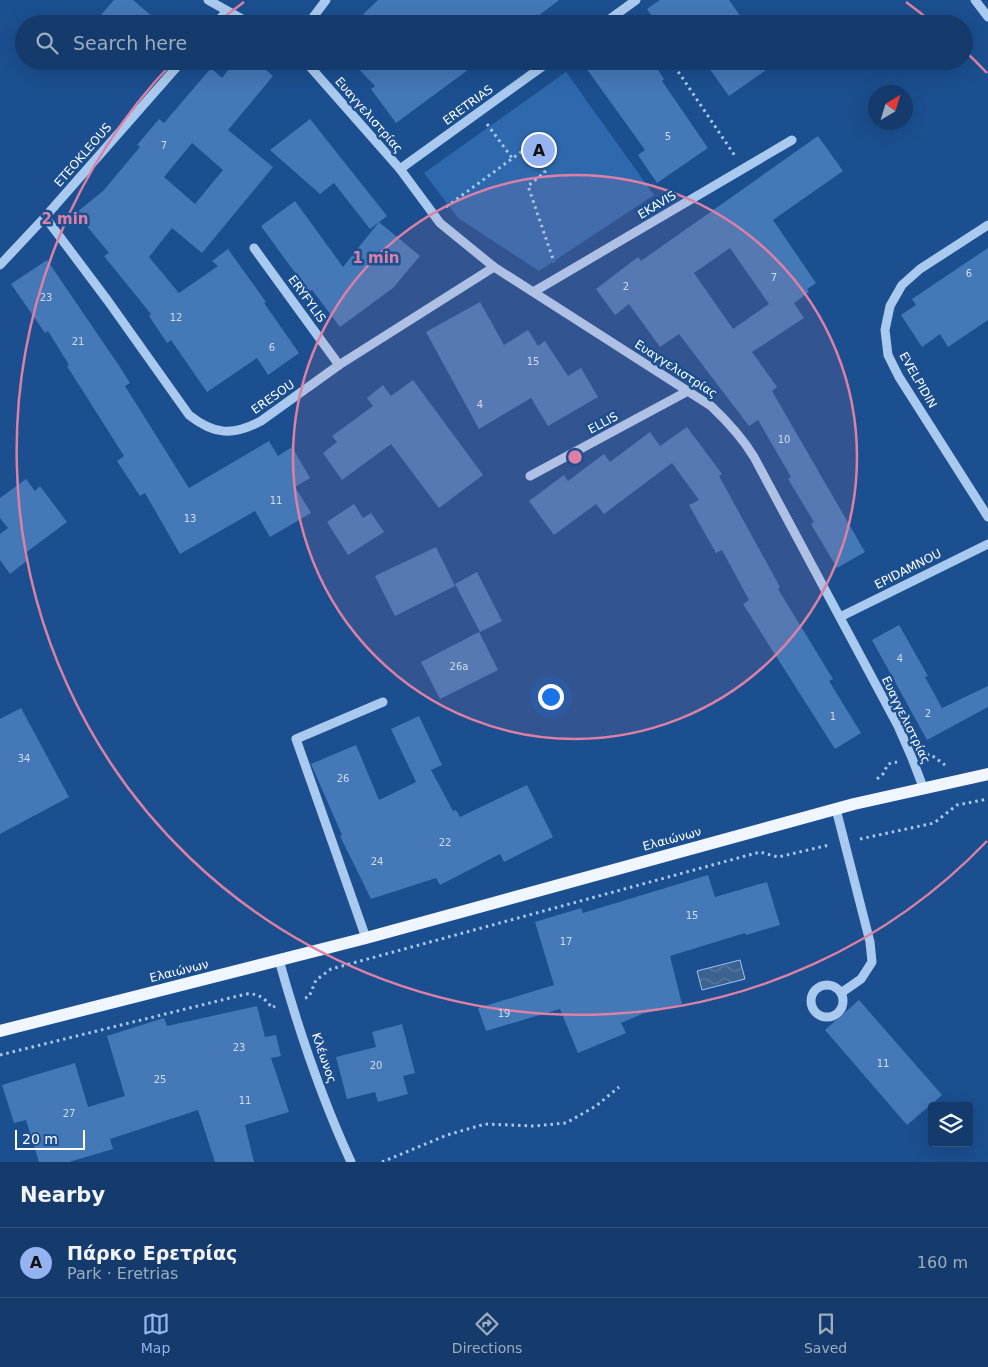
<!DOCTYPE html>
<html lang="en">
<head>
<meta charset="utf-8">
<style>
  :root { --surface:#143b6b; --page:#1d4271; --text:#f1f3f6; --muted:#9dadc1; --line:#33557e; --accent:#95b2f1 }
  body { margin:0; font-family:"DejaVu Sans",sans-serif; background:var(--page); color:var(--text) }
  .controls { position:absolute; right:15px; bottom:15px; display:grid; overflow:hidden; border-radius:5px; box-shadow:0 5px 20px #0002 }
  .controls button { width:45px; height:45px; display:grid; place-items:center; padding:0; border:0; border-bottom:1px solid var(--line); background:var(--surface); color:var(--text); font:25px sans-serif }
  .compass { position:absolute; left:868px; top:85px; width:45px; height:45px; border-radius:50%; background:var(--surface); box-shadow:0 5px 20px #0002; rotate:38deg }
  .scale { position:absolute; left:15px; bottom:12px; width:70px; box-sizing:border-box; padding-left:5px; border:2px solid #fff; border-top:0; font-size:14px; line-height:18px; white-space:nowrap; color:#fff; -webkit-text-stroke:4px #1b4f8f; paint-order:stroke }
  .you { position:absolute; left:550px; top:696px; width:18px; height:18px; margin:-12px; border:4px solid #fff; border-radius:50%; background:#1a73e8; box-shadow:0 0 0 8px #1a73e833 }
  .badge { display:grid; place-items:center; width:32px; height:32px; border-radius:50%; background:var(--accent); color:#111; font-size:16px; font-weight:700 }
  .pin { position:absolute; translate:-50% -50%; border:2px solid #fff; box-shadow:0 1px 5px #0006 }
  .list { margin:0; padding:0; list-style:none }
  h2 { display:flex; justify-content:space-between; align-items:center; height:65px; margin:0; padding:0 20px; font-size:21px }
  h2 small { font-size:16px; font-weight:400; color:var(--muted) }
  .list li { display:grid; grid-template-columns:32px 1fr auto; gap:15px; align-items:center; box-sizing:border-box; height:70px; padding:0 20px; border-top:1px solid var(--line) }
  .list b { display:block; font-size:19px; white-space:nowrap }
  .list p { margin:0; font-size:16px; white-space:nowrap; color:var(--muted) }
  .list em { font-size:16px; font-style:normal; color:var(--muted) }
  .icon { flex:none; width:28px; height:28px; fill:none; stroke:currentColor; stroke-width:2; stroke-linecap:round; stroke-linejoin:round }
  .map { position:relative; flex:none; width:988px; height:1162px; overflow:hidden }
  .search { position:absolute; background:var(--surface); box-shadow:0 5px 20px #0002; left:15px; right:15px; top:15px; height:55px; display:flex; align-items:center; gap:12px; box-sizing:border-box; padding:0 18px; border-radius:28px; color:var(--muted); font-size:19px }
  .sheet { height:135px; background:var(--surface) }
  nav { display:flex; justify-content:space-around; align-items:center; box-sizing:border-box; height:70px; border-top:1px solid var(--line); background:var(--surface); font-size:14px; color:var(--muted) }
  nav a { display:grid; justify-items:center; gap:2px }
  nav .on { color:var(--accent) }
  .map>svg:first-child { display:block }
</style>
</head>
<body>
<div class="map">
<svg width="988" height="1162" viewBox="0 0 988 1162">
  <defs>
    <pattern id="water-waves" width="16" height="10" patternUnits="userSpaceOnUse" patternTransform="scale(1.25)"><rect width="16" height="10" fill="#3c6290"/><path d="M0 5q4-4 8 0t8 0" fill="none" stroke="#597aa1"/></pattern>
  </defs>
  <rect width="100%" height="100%" fill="#1b4f8f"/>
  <polygon fill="#2e69ad" points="566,72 654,195 539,271 458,218 424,173"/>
  <polygon fill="url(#water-waves)" stroke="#9cc4f0" points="740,960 745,979 702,990 697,971"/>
  <g fill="#4478b7" fill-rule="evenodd">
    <polygon points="114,0 133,0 161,24 93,24"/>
    <polygon points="378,0 559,0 528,24 353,24"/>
    <polygon points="660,0 729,0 746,24 657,24 647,9"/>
    <path d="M235,61H256L273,76L228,130L273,167L202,253L172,228L149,257L179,293L218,266L212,261L228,249L266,302L264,303L299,353L268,375L257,358L207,392L171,340L167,343L149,316L151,314L104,256L109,253L76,213L104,190L140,147L137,145L159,119L164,123L211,68L222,78ZM192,143L223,170L195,204L164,177Z"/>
    <polygon points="351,61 480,61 396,123 371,89 375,86"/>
    <polygon points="581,61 652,61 664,79 662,81 708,148 657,183 638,155 645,150"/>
    <polygon points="704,61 779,61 729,96"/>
    <polygon points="310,119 387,216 370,229 334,183 320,194 270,150"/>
    <path d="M818,136L843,171L773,220L816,283L807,289L809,292L794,303L804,318L752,352L777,387L772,391L865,552L837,568L811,524L814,522L788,479L791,477L758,420L749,426L679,334L660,347L629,304L615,315L596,289L638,257L641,261ZM730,248L769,304L733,329L694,273Z"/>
    <polygon points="295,201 343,267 379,222 420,256 393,288 340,327 312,290 309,292 261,226"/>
    <polygon points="988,248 988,320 948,347 940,334 922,347 901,315 916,305 912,299"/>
    <polygon points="47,260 120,367 130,383 125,386 189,488 269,441 278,456 292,447 310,478 295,487 311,513 270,537 255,511 180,554 145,493 140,496 117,461 124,456 67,366 69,365 48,331 45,333 11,284"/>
    <polygon points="480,302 504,345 528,330 538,346 545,341 568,376 581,368 598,397 548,426 531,398 479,429 426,332"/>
    <polygon points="413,380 483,475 439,508 391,444 342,480 323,453 337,442 332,436 373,406 367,398 383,385 391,396"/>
    <polygon points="687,427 722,474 719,476 780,587 778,589 833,679 829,681 861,733 835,749 743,604 749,600 722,550 716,553 689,505 699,500 672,463 604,514 596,504 554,535 529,501 564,475 568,481 604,454 610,462 650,432 660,446"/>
    <polygon points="26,479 35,491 40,486 67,522 24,554 29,559 10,574 0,560 0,534 8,528 0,518 0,498"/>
    <polygon points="354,504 363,518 371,513 384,532 348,555 327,522"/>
    <polygon points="436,547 455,586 395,616 375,576"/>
    <polygon points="477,572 502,621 480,632 455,584"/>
    <polygon points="899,625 928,676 925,677 942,708 988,686 988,707 927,740 872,640"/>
    <polygon points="479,632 498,670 440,699 421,662"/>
    <polygon points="21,708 69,797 0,834 0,719"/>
    <polygon points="419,716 442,765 431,770 453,811 456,810 460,817 527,785 553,837 504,862 500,854 440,885 436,878 371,899 340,836 342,835 311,764 356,745 379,800 416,782 391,729"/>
    <polygon points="708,875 715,897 767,882 780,925 746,935 745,933 670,956 682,1004 642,1014 621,1023 626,1033 578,1053 560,1009 486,1031 478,1008 554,985 535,922 581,908 583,913"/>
    <polygon points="859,1000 942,1095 907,1125 825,1030"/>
    <polygon points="257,1006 265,1037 276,1035 281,1056 271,1058 289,1112 245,1125 254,1162 215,1162 198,1110 110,1139 113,1149 69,1162 39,1162 26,1120 14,1123 2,1085 75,1063 88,1107 125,1096 107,1036 164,1018 167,1026"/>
    <polygon points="402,1024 415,1073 403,1076 408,1094 378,1102 375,1092 347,1099 336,1057 376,1047 372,1032"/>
  </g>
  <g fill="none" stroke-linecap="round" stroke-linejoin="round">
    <g stroke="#a9c9ee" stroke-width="3" stroke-dasharray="2.5 4" stroke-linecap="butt">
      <polyline points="641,16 646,24"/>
      <polyline points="671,61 735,156"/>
      <polyline points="487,124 512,158"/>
      <polyline points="446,207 528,147 545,172 528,186 554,262"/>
      <polyline points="927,755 930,754 945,765"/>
      <polyline points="877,779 883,774 888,764 897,762"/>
      <polyline points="860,839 934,823 957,805 988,799"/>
      <polyline points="305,998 309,997 316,980 331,969 760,852 778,857 829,845"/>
      <path d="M0,1055L246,994C258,993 265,998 272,1008L275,1006"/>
      <polyline points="382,1162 447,1135 485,1124 534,1126 566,1123 596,1106 619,1087"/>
    </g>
    <g stroke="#a9c9ee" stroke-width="9">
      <polyline points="208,0 251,24"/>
      <polyline points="975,0 988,17"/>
      <polyline points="215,24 227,11"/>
      <polyline points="308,24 326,0"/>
      <polyline points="603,24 636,0"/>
      <path d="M305,61L400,169L440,223L494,267L711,406C728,422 742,437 754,457L898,726L912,758L923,787"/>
      <polyline points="400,169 550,61"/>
      <path d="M45,217L108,301L189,415C214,435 233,436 261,421L339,365L494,267"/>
      <polyline points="988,225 920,269 902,285 890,306 885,330 888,355 899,377 988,517"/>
      <polyline points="254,248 339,365"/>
      <polyline points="0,265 45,217 182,61"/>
      <polyline points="535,291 792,140"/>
      <polyline points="530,476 688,391"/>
      <polyline points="840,617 988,544"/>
      <polyline points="836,809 870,942 872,962 861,979 841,993"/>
      <polyline points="366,938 296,739 383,702"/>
      <path d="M279,960C298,1028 321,1097 351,1162"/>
      <circle cx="827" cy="1001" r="16"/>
    </g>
    <polyline stroke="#f0f6ff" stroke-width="12" points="0,1031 366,938 854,804 988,774"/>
  </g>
  <circle cx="575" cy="457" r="282" fill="#dd80a5" fill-opacity=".12"/>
  <g fill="none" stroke="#dd80a5" stroke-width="2.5">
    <circle cx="575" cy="457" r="282"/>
    <path d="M987 841A563 563 0 1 1 173 62M217 23A563 563 0 0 1 244 2M906 2A563 563 0 0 1 933 23M966 52A563 563 0 0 1 987 73"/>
  </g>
  <g text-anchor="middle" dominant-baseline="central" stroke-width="5" stroke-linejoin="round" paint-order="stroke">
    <g font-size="10" fill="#d0dded">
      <text x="668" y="136">5</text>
      <text x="164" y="145">7</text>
      <text x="969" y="273">6</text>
      <text x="774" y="277">7</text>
      <text x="626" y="286">2</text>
      <text x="46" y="297">23</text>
      <text x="176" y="317">12</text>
      <text x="78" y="341">21</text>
      <text x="272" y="347">6</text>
      <text x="533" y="361">15</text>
      <text x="480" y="404">4</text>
      <text x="784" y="439">10</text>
      <text x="276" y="500">11</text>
      <text x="190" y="518">13</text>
      <text x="900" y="658">4</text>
      <text x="459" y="666">26a</text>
      <text x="928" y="713">2</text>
      <text x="833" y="716">1</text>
      <text x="24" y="758">34</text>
      <text x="343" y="778">26</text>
      <text x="445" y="842">22</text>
      <text x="377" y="861">24</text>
      <text x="692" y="915">15</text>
      <text x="566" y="941">17</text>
      <text x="504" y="1013">19</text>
      <text x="239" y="1047">23</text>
      <text x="883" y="1063">11</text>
      <text x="376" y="1065">20</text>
      <text x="160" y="1079">25</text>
      <text x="245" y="1100">11</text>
      <text x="69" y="1113">27</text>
    </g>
    <g font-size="12" fill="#fff" stroke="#1b4f8f">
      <text transform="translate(468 105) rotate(-36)">ERETRIAS</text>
      <text transform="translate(369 115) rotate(49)">Ευαγγελιστρίας</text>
      <text transform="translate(83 155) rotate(-49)">ETEOKLEOUS</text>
      <text transform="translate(657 205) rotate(-31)">EKAVIS</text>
      <text transform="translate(307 299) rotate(54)">ERYFYLIS</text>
      <text transform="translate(676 369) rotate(33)">Ευαγγελιστρίας</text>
      <text transform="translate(918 380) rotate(60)">EVELPIDIN</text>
      <text transform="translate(273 397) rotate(-35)">ERESOU</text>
      <text transform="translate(603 423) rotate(-28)">ELLIS</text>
      <text transform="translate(908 569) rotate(-27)">EPIDAMNOU</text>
      <text transform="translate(906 720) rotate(64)">Ευαγγελιστρίας</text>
      <text transform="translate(672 839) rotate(-15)">Ελαιώνων</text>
      <text transform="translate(179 971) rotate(-14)">Ελαιώνων</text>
      <text transform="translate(324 1058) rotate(71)">Κλέωνος</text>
    </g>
  </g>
  <circle cx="575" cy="457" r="8" fill="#dd80a5" stroke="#1b4f8f" stroke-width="2.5"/>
  <g font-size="15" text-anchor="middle" font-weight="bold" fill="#dd80a5" stroke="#1b4f8f" stroke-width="5" stroke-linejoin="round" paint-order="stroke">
    <text x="65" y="224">2 min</text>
    <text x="376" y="263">1 min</text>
  </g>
</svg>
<div class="controls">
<button><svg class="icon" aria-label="layers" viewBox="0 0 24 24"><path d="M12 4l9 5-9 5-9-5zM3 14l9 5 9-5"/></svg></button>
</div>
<svg class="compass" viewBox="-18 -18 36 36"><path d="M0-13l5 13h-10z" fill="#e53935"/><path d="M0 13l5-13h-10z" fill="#9dadc1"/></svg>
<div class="scale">20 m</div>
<div class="you"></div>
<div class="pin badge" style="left:539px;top:150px">A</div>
<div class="search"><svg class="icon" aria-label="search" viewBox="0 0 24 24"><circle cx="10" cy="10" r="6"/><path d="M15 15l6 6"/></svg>Search here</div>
</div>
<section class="sheet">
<h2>Nearby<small></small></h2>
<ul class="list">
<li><span class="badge">A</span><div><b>Πάρκο Ερετρίας</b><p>Park · Eretrias</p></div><em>160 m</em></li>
</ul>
</section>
<nav>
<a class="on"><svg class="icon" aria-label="map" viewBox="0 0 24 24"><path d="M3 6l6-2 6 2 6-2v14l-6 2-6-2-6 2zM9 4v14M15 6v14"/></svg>Map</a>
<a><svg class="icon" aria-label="directions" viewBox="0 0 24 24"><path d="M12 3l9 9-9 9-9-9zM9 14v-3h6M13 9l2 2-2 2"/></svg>Directions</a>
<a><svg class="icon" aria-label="saved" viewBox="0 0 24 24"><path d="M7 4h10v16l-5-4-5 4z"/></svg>Saved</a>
</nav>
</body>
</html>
